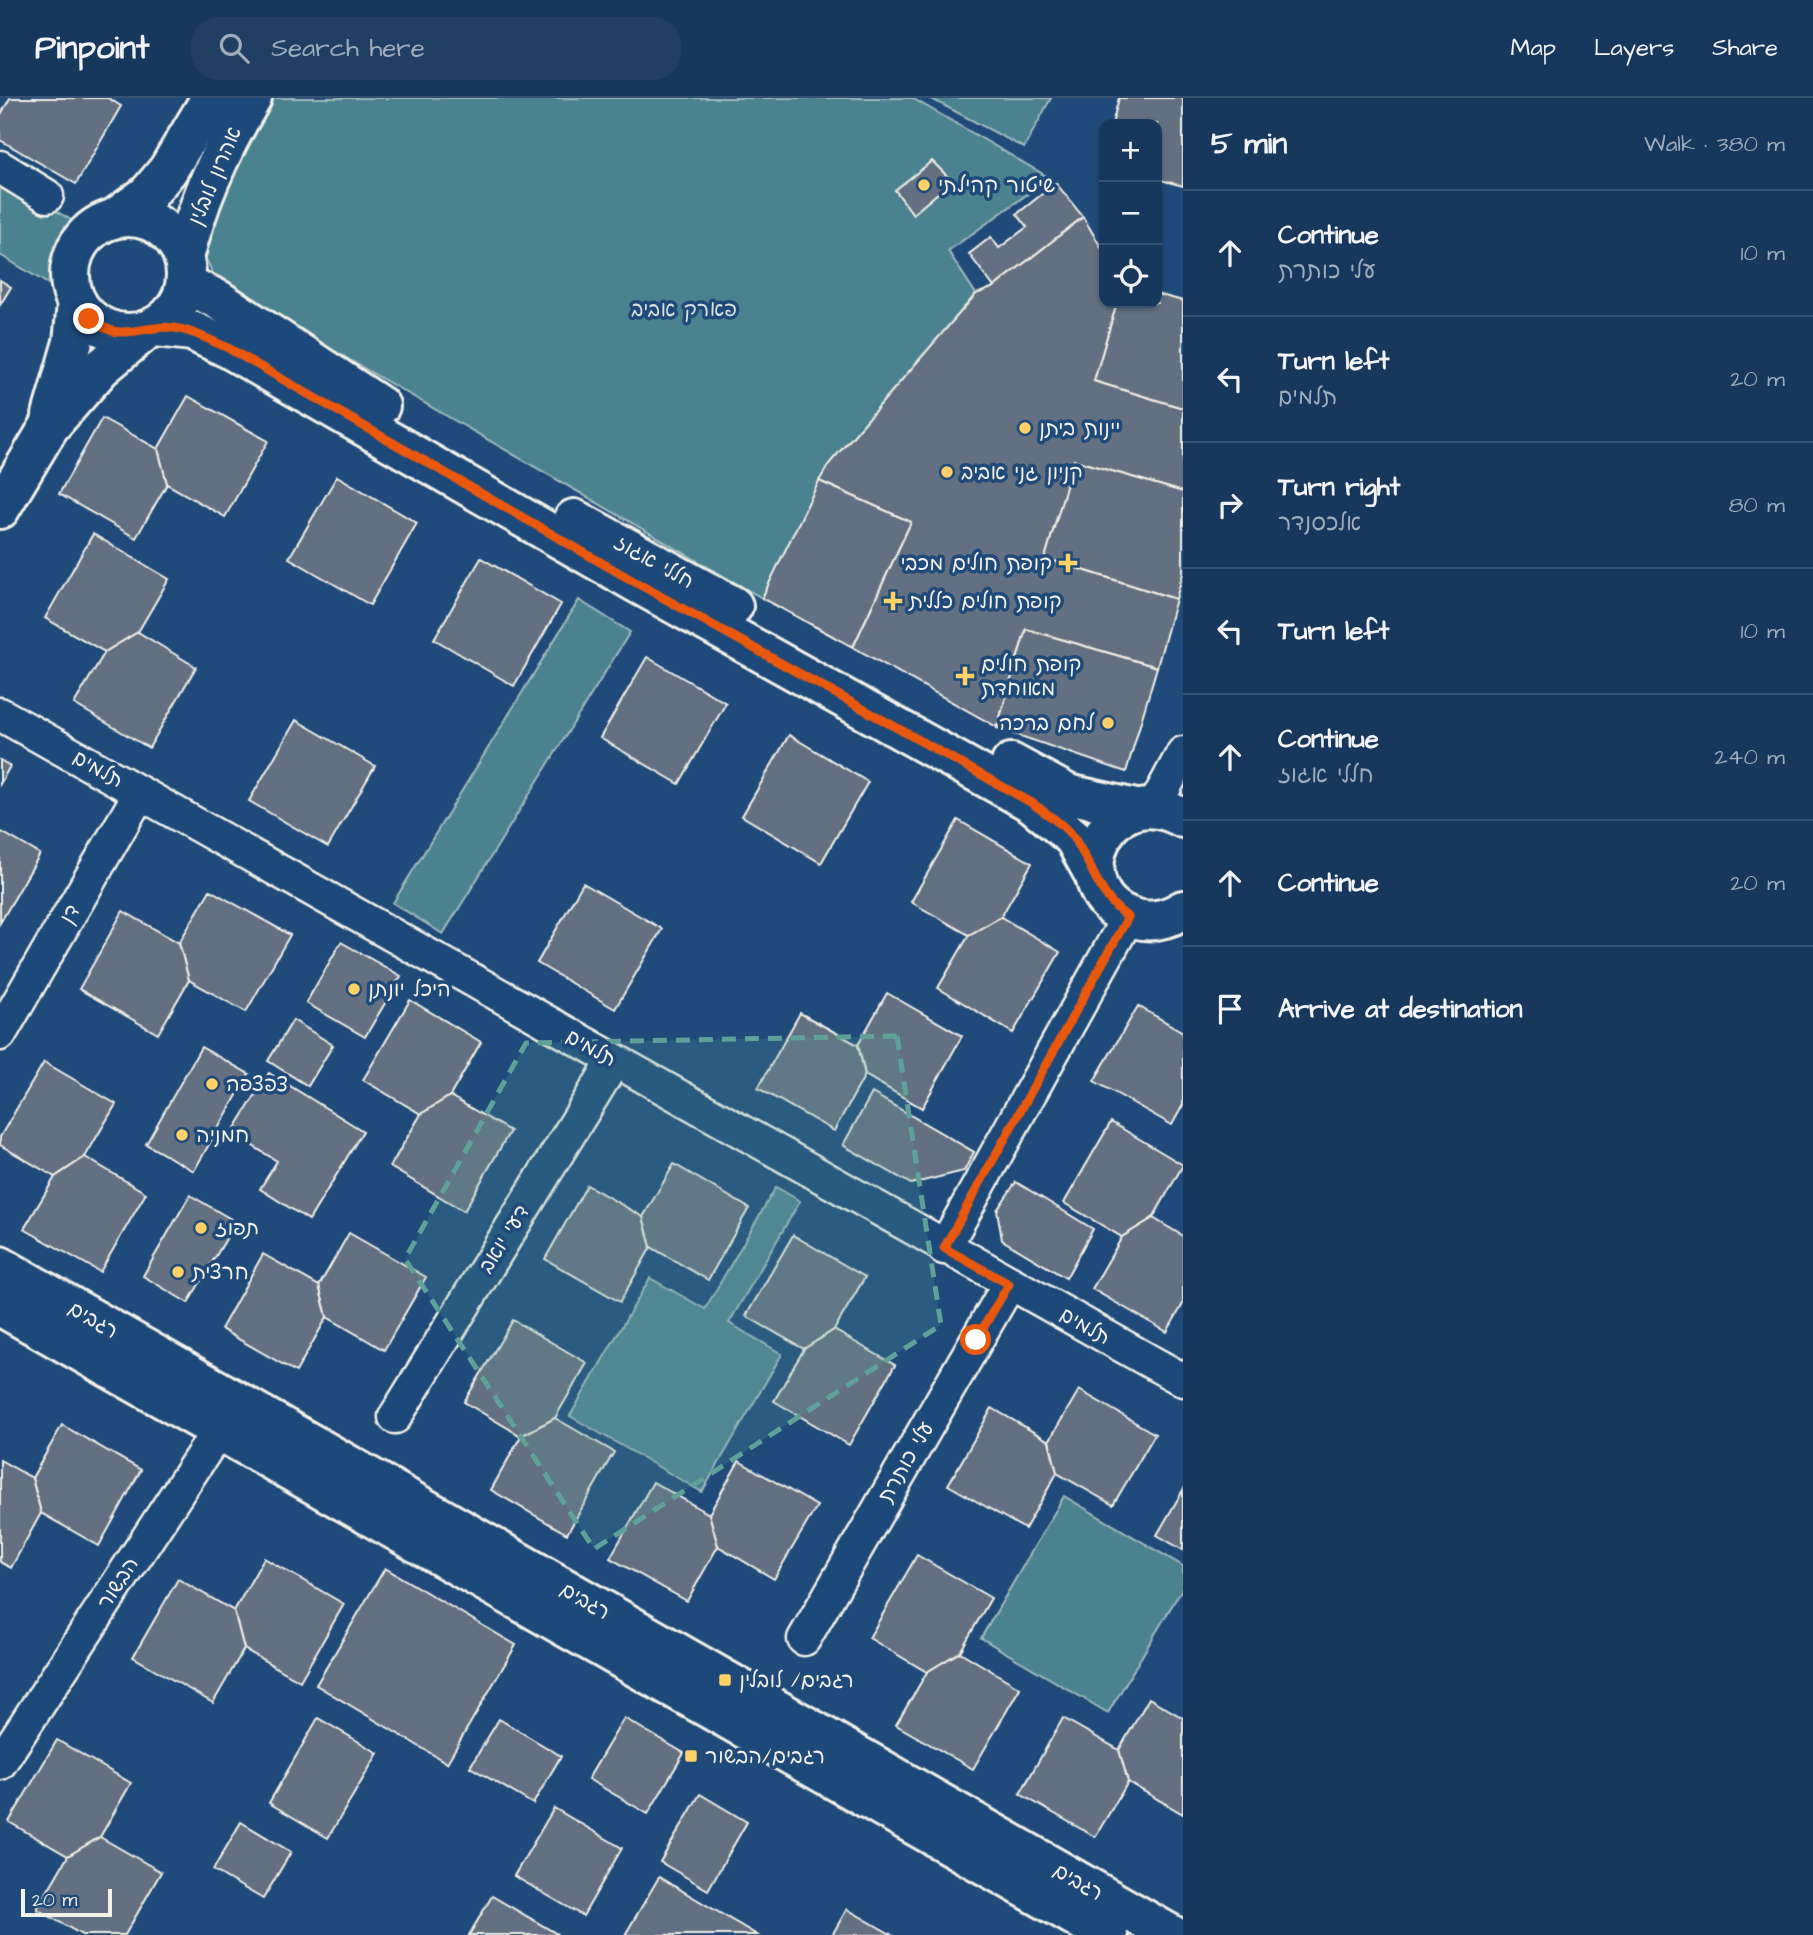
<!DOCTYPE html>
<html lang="en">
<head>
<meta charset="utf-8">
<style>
  :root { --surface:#17385c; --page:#203f62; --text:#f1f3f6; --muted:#9eacbb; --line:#365272 }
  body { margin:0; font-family:"Architects Daughter","Playpen Sans Hebrew",sans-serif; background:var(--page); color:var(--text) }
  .controls { position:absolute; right:21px; top:21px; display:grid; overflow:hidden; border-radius:14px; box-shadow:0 2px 5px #0004 }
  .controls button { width:63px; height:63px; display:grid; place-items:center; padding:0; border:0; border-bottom:2px solid var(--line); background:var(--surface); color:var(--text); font:35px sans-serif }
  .scale { position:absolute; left:21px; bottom:18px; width:91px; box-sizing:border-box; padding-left:7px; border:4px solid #f4f1e8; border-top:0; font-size:19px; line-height:24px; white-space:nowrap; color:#f4f1e8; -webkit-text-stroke:5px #1f4a7a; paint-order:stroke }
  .stop { position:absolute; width:21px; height:21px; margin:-16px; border:5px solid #ea580c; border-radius:50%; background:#fff }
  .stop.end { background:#ea580c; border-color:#fff; box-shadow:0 2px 7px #0008 }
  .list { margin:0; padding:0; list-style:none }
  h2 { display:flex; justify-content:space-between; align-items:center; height:91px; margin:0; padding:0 28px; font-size:30px }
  h2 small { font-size:23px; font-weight:400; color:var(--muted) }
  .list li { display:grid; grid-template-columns:46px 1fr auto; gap:21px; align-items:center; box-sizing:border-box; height:126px; padding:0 28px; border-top:2px solid var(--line) }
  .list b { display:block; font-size:26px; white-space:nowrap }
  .list p { margin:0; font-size:23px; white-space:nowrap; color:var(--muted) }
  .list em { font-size:23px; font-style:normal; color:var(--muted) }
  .icon { flex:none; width:38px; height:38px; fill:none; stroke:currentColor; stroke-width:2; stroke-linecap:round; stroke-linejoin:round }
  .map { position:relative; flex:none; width:1183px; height:1837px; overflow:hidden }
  header { display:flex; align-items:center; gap:42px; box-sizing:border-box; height:98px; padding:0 35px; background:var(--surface); border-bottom:2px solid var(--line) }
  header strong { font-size:33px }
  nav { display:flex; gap:38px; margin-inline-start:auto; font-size:24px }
  .search { width:490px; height:63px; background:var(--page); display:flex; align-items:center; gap:18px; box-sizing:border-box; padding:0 24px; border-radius:28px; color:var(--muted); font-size:26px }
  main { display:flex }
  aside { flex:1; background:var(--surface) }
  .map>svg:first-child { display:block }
</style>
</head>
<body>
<header>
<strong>Pinpoint</strong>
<div class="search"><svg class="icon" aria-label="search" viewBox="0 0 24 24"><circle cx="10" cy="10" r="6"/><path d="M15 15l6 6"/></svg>Search here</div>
<nav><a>Map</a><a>Layers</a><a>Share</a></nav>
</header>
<main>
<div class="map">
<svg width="1183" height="1837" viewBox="0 0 1183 1837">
  <rect width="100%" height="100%" fill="#1f4a7a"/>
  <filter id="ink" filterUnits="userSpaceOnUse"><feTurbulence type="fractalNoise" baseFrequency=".0143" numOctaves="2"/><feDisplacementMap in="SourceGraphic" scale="14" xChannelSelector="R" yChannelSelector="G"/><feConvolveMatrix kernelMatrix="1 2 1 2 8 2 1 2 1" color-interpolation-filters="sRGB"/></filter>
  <g filter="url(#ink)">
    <g fill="#4c8290" stroke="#a0babc" stroke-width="2">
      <polygon points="273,0 912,0 1050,80 948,153 976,196 829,366 762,500 218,186 203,155 224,85"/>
      <polygon points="930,0 1051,0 1024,50"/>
      <polygon points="0,80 78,126 57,158 55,190 0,157"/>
      <polygon points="579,502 630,534 443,836 393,805"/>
      <polygon points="776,1089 800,1103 729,1225 782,1256 702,1394 570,1318 650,1180 705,1211"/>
      <polygon points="1064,1398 1183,1468 1183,1489 1108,1615 981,1540"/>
    </g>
    <g fill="#626f81" stroke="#f4f1e8" stroke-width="2">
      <polygon points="10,0 108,0 121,8 76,86 0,42 0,18"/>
      <polygon points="1119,0 1183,0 1183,88 1157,81 1157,26 1112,26"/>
      <polygon points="932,63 952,83 913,116 895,92"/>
      <polygon points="1056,85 1083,119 994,189 969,156 991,139 999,150 1027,129 1017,116"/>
      <polygon points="1083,119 1104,154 1104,205 1117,205 1094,283 1183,310 1183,394 1074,362 1045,460 1176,501 1157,569 1026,531 997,629 853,549 911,424 819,383 829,366 976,196 994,189"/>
      <polygon points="0,182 11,189 0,207"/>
      <polygon points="1157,196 1183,203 1183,310 1094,283 1117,205 1157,205"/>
      <polygon points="188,298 268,343 225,419 167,386 158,351"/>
      <polygon points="102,320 158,351 167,386 136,440 59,396"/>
      <polygon points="1074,362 1183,394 1183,475 1176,501 1045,460"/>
      <polygon points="337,378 417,425 370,507 289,460"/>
      <polygon points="819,383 911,424 853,549 762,500"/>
      <polygon points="93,436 169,481 138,534 105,554 45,520"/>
      <polygon points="481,460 561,506 514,588 434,541"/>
      <polygon points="1026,531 1157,569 1126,674 997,630"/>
      <polygon points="138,534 196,569 149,650 74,606 105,554"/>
      <polygon points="647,559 726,605 679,686 600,640"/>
      <polygon points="296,622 375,668 328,749 249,703"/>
      <polygon points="789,637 868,684 821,765 742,718"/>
      <polygon points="0,662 10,668 0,686"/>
      <polygon points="958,722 1032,765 1001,819 969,837 911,804"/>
      <polygon points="0,733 40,756 0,825"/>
      <polygon points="583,785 662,831 615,911 537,865"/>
      <polygon points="210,792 290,837 246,914 189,882 179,845"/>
      <polygon points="123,813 179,845 189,882 158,936 79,891"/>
      <polygon points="1001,819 1060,854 1013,935 938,890 969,837"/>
      <polygon points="341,844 401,878 365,939 306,905"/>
      <polygon points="887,895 962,938 922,1010 865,977 858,947"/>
      <polygon points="410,902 481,944 450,998 421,1016 363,982"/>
      <polygon points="1138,908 1183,934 1183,1007 1172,1027 1094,983"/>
      <polygon points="800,915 858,947 865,977 834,1033 758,990"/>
      <polygon points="293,922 333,947 308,988 268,963"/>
      <polygon points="201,949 249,976 194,1073 146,1046"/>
      <polygon points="44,964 116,1006 85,1059 55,1079 0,1047 0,1039"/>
      <polygon points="269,975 363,1033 309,1122 260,1091 277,1063 232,1035"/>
      <polygon points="872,995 974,1054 964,1073 911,1086 843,1047"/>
      <polygon points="450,998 510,1033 464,1113 390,1069 421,1016"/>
      <polygon points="1111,1024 1183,1067 1153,1120 1122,1139 1064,1105"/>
      <polygon points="85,1059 146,1095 100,1174 24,1131 55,1079"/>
      <polygon points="674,1066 749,1110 708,1182 651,1149 643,1119"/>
      <polygon points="1016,1084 1093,1131 1066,1180 1002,1142 997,1112"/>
      <polygon points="587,1087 643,1119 651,1149 620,1204 545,1161"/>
      <polygon points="190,1097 236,1124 188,1205 143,1178"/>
      <polygon points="1153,1120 1183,1138 1183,1206 1167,1234 1092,1191 1122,1139"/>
      <polygon points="349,1135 426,1179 384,1252 327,1219 319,1188"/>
      <polygon points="793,1137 865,1179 834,1232 804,1251 746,1218"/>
      <polygon points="263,1156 319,1188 327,1219 296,1274 221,1231"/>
      <polygon points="513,1222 587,1265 555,1320 521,1338 464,1304"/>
      <polygon points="834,1232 895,1267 849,1347 774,1303 804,1251"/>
      <polygon points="1079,1292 1155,1336 1113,1407 1057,1375 1049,1343"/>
      <polygon points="992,1310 1049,1343 1057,1375 1025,1431 948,1387"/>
      <polygon points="555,1320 614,1354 567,1436 491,1392 521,1338"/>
      <polygon points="62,1327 141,1372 99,1448 41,1415 32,1380"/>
      <polygon points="0,1362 32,1380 41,1415 11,1470 0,1464"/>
      <polygon points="739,1363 817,1408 774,1481 718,1448 709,1416"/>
      <polygon points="653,1384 709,1416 718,1448 687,1503 610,1460"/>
      <polygon points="1183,1392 1183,1452 1157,1437"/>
      <polygon points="917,1457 991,1500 960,1554 927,1574 869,1540"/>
      <polygon points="264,1460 344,1506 300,1583 244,1551 234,1513"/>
      <polygon points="385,1470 516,1547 447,1665 316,1587"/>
      <polygon points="178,1481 234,1513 244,1551 213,1605 133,1559"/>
      <polygon points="960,1554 1020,1590 973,1671 896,1627 927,1574"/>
      <polygon points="1149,1600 1183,1620 1183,1716 1128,1684 1119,1652"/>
      <polygon points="318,1620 378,1655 328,1740 269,1705"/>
      <polygon points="624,1620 684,1655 648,1716 588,1681"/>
      <polygon points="1063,1620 1119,1652 1128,1684 1095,1739 1020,1696"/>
      <polygon points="499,1621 561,1658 533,1706 470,1669"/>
      <polygon points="57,1642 131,1685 100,1739 68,1758 9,1724"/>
      <polygon points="700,1696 747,1724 708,1792 660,1764"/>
      <polygon points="554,1710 622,1750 583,1818 514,1778"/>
      <polygon points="241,1724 291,1754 263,1801 213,1772"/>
      <polygon points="100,1739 161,1774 125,1837 82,1837 37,1811 68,1758"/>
      <polygon points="659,1779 757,1837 625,1837"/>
      <polygon points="492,1798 557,1836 556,1837 469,1837"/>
      <polygon points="847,1811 892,1837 832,1837"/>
    </g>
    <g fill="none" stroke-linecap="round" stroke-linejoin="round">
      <g stroke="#f4f1e8" stroke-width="37">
        <g id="street">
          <polyline points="0,69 47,98"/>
          <polyline points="0,616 1183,1282"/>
          <polyline points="1154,709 1183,655"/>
          <polyline points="0,936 140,695"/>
          <polyline points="944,1150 1128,819"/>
          <polyline points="395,1319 614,963"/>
          <polyline points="804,1541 1009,1186"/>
          <polyline points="0,1665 232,1312"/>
        </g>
      </g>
      <g stroke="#f4f1e8" stroke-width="44">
        <g id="secondary">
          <circle cx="128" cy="177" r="58"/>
          <polyline points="115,120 148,96 168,72 211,0"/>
          <path d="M184,160C198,102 221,51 252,0"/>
          <polyline points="186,186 217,201 380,308"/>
          <polyline points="156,229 192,233 228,250 635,484 1032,705 1074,740 1095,778"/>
          <polyline points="52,317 73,244 77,206"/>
          <polyline points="0,411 49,329 101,270 144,234"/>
          <polyline points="574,421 733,508"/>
          <polyline points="1011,665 1068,696 1136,711"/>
          <path d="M1183,720C1100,675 1057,801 1137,821C1154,825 1168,821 1183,812"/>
          <polyline points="0,1168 1172,1837"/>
          <polyline points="0,1208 1108,1837"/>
        </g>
      </g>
      <use href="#street" stroke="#1f4a7a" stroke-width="32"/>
      <use href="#secondary" stroke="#1f4a7a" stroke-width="38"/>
    </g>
  </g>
  <g fill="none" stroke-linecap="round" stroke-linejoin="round" filter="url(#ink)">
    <path stroke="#ea580c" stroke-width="9" d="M89,221C117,240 125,234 155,230C180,226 206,240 228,250L635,484L1032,705C1047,716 1065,727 1075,742C1094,770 1099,800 1128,819L944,1150L1009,1186L976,1242"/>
  </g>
  <path fill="#5fa199" fill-opacity="0.2" stroke="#5fa199" stroke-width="5" stroke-dasharray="14 9" stroke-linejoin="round" d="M897,938L941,1227L594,1451L405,1161L526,945Z"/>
  <g fill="#ffd166" stroke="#1f4a7a" stroke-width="2.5">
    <circle cx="924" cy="87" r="7"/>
    <circle cx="1025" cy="330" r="7"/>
    <circle cx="947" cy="374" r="7"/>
    <path d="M1064.5 454.5h7v7h7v7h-7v7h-7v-7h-7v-7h7z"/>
    <path d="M889.5 492.5h7v7h7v7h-7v7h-7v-7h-7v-7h7z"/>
    <path d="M961.5 567.5h7v7h7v7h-7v7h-7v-7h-7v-7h7z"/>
    <circle cx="1108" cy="625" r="7"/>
    <circle cx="354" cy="891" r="7"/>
    <circle cx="212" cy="986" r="7"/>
    <circle cx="182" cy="1037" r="7"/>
    <circle cx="201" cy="1130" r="7"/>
    <circle cx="178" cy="1174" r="7"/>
    <rect x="718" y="1575" width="14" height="14" rx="3.5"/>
    <rect x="684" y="1651" width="14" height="14" rx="3.5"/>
  </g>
  <g text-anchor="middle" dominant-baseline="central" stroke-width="7" stroke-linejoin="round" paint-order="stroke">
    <g font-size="21" fill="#f4f1e8" stroke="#1f4a7a">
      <text transform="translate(215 78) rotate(-67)">אהרון לובלין</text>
      <text transform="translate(654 464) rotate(29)">חללי אגוז</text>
      <text transform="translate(98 671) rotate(29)">תלמים</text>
      <text transform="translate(70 816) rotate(-60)">דן</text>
      <text transform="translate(591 950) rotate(29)">תלמים</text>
      <text transform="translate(504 1141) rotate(-58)">דעי יואב</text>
      <text transform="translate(93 1222) rotate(30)">רגבים</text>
      <text transform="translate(1085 1228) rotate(29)">תלמים</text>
      <text transform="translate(906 1364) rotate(-60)">עלי כותרת</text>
      <text transform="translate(118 1485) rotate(-57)">הבשור</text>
      <text transform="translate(585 1503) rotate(30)">רגבים</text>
      <text transform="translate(1078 1784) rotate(30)">רגבים</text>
    </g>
    <g font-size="21" fill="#f4f1e8" stroke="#1f4a7a" text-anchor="start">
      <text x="938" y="87">שיטור קהילתי</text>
      <text x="1039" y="330">יינות ביתן</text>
      <text x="961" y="374">קניון גני אביב</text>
      <text x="1052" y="465" text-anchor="end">קופת חולים מכבי</text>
      <text x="909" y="503">קופת חולים כללית</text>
      <text x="981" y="566">קופת חולים<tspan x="981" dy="24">מאוחדת</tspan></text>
      <text x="1094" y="625" text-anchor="end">לחם ברכה</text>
      <text x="368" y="891">היכל יונתן</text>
      <text x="226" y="986">צפצפה</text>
      <text x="196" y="1037">חמניה</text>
      <text x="215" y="1130">תפוז</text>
      <text x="192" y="1174">חרצית</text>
      <text x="739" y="1582">רגבים/ לובלין</text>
      <text x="705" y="1658">רגבים/הבשור</text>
    </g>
    <g font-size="21" fill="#dbe0db" stroke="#1f4a7a">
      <text x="684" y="211">פארק אביב</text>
    </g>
  </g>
</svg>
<div class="controls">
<button>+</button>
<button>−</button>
<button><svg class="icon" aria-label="locate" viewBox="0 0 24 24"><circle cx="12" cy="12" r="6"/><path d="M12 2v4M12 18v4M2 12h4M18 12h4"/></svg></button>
</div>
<div class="scale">20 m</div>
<div class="stop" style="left:976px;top:1242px"></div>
<div class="stop end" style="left:89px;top:221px"></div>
</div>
<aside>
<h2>5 min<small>Walk · 380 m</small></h2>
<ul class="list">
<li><svg class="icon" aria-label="ahead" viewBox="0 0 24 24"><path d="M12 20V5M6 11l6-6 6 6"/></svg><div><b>Continue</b><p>עלי כותרת</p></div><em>10 m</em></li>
<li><svg class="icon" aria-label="left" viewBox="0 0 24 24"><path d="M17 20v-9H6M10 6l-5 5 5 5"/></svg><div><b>Turn left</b><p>תלמים</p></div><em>20 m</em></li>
<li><svg class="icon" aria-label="right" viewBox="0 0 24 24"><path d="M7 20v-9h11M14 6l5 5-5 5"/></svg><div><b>Turn right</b><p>אלכסנדר</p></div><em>80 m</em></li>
<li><svg class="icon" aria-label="left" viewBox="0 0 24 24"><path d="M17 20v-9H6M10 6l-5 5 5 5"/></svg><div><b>Turn left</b></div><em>10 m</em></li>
<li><svg class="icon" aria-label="ahead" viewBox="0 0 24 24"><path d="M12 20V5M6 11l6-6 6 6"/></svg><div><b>Continue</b><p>חללי אגוז</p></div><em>240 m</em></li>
<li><svg class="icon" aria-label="ahead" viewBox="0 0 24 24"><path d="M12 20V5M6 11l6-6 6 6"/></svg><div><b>Continue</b></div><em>20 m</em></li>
<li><svg class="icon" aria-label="arrive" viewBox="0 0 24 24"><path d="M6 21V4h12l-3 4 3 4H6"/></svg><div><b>Arrive at destination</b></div></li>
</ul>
</aside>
</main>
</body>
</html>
